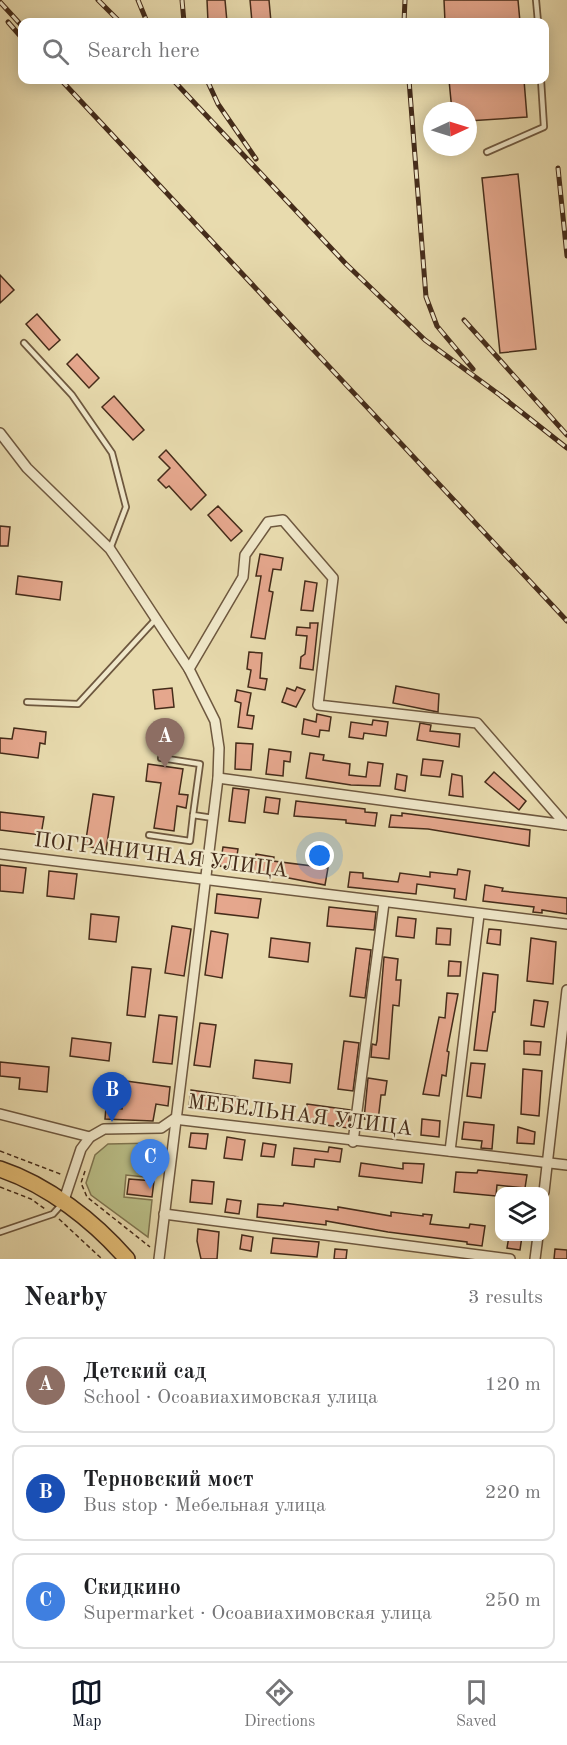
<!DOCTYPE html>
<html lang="en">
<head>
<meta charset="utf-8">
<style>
  :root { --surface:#fff; --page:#f2f2f2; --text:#202124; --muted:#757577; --line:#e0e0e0; --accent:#111827 }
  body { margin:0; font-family:"Old Standard TT",serif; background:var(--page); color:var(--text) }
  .controls { position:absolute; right:18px; bottom:18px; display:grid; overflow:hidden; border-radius:12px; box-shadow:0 3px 15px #0003 }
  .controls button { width:54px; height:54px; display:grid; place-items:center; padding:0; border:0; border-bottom:2px solid var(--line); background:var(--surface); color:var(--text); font:30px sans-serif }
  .compass { position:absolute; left:423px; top:102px; width:54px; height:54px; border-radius:50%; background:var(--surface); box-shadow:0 3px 15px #0003; rotate:86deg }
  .you { position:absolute; left:320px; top:856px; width:21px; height:21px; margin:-15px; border:4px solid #fff; border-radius:50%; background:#1a73e8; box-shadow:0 0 0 9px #1a73e833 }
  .badge { display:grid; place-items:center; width:39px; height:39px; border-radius:50%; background:var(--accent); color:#fff; font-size:20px; font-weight:700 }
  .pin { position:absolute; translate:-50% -50px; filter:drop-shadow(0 2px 3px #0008) }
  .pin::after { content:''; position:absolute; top:32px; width:21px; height:18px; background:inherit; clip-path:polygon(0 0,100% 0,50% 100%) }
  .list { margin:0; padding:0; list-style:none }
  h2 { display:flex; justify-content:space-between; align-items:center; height:78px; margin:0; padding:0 24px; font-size:26px }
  h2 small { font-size:20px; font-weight:400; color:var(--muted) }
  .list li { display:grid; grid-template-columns:39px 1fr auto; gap:18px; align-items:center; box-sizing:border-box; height:96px; margin:0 12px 12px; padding:0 12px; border:2px solid var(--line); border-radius:12px }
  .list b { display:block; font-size:22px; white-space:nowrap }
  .list p { margin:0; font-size:20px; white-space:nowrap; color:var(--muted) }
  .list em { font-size:20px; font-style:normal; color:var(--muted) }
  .icon { flex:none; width:33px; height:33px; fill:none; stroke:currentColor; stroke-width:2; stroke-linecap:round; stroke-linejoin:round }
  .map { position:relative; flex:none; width:567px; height:1259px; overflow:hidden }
  .search { position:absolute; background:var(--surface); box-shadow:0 3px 15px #0003; left:18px; right:18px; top:18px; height:66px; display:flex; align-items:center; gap:15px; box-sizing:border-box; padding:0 21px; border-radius:12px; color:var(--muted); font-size:22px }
  .sheet { height:402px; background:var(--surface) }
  nav { display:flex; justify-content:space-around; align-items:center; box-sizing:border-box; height:84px; border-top:2px solid var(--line); background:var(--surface); font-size:16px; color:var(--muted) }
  nav a { display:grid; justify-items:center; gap:3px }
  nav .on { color:var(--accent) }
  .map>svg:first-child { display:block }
</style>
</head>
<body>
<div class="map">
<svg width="567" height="1259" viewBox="0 0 567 1259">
  <rect width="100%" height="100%" fill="#e8dbae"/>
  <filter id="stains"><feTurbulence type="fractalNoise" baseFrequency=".00333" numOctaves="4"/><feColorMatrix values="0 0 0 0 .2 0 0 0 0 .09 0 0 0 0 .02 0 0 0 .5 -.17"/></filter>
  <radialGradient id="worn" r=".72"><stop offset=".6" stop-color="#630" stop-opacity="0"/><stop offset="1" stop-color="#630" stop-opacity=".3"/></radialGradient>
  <polygon fill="#babf88" stroke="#807651" stroke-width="1.5" points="157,1143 154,1178 126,1175 124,1197 152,1200 148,1237 91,1195 86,1183 95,1155 108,1144"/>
  <g fill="#e5a78d" stroke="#452c1a" stroke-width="1.5">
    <polygon points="207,0 225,0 227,22 208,22"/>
    <polygon points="250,0 269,0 271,22 252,22"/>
    <polygon points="444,0 518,0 520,22 445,22"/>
    <polygon points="449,80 524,80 527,117 468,121 468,111 452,111"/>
    <polygon points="518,174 536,349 500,353 482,178"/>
    <polygon points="0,275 14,290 0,303"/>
    <polygon points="37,314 60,340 49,350 26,324"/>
    <polygon points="77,354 99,378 89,388 67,364"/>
    <polygon points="114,396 144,430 133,440 102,407"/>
    <polygon points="166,450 206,495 191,510 169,486 166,488 158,480 170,468 159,457"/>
    <polygon points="218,506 242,531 231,541 208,515"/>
    <polygon points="0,526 10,527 8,546 0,546"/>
    <polygon points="260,554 283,558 281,570 273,569 269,591 273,592 265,639 251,637 261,576 256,576"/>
    <polygon points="18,576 62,582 60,600 16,594"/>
    <polygon points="305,581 317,583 313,611 301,610"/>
    <polygon points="310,623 318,623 313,670 300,668 301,657 305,654 307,636 296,635 297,627 310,628"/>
    <polygon points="249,652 262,653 260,678 267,679 265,690 248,687 251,670 247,669"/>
    <polygon points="396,686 439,694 438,712 393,703"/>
    <polygon points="297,687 305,690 296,707 282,702 287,688 295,691"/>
    <polygon points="172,688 174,707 155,709 153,690"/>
    <polygon points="237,690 251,693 247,715 254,716 252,729 238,727 241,703 235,701"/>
    <polygon points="317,714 331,717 329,731 320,730 319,737 302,734 304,719 316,722"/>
    <polygon points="373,720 388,722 386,736 364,733 363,739 349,737 351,722 372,725"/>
    <polygon points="420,723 431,725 430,731 460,734 459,747 417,740"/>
    <polygon points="14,728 46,732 45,744 40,743 38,758 0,753 0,738 12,739"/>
    <polygon points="236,743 253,744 251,770 235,769"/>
    <polygon points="269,749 291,752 290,762 284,761 283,776 266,774"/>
    <polygon points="310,753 324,755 323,760 350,764 349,775 366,777 368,762 383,764 380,786 351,785 306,778"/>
    <polygon points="423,759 443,761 440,777 421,775"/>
    <polygon points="148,764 183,769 179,794 188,795 186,808 177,806 174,831 154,828 161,783 146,781"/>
    <polygon points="494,772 526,801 519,810 485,782"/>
    <polygon points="397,774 407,776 405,791 395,789"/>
    <polygon points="452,774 462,776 463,797 449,795"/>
    <polygon points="233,788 249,790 245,823 229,821"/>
    <polygon points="93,794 114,797 106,850 85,846"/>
    <polygon points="266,797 280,799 278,814 264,812"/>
    <polygon points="296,801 365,809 365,812 377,813 375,826 346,823 346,820 294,816"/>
    <polygon points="0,812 44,817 41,835 0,830"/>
    <polygon points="402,813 530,830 529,846 428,829 389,827 391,815 402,816"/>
    <polygon points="223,847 238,849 235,868 220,866"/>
    <polygon points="256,854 274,857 273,861 328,868 325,885 253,871"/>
    <polygon points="0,865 26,868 23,893 0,891"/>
    <polygon points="458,869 470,871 466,900 454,898 455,889 417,884 416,894 348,887 350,872 363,873 363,878 398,882 400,873 430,877 430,872 457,875"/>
    <polygon points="49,871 77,874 74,899 47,896"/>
    <polygon points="485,885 503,888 502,891 567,898 567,914 542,910 542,913 533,912 534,907 483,901"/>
    <polygon points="217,894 261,899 258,918 215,913"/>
    <polygon points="329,907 376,912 374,930 327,926"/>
    <polygon points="91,914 119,917 116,942 89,939"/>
    <polygon points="398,917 416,919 414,938 396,936"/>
    <polygon points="172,926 191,929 184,976 165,973"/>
    <polygon points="437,928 451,929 450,945 436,944"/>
    <polygon points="489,929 501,930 500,945 487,943"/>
    <polygon points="211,931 228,934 222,978 205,975"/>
    <polygon points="271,938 310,943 308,962 269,957"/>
    <polygon points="531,938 556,942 553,984 527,981"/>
    <polygon points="356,948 371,950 365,998 350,996"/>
    <polygon points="384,957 398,959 396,980 401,980 399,1006 393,1005 389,1059 371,1057 372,1044 376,1045 377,1041"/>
    <polygon points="449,961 461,962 460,976 448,976"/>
    <polygon points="132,967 151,969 145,1017 127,1015"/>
    <polygon points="483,973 498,975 495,1012 493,1012 487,1051 474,1050"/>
    <polygon points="447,993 458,994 447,1051 449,1052 446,1076 442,1075 439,1096 423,1094 439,1017 445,1018"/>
    <polygon points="534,1000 548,1002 544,1027 531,1025"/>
    <polygon points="159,1015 177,1017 172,1064 153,1062"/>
    <polygon points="200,1023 216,1025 210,1067 194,1065"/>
    <polygon points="72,1038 111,1043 109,1061 70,1056"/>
    <polygon points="344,1041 359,1043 353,1091 338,1089"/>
    <polygon points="524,1041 541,1042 540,1055 524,1054"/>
    <polygon points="255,1060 292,1064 290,1083 253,1078"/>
    <polygon points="0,1062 49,1067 47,1092 19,1089 20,1078 0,1076"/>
    <polygon points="471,1063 485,1064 481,1098 467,1096"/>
    <polygon points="523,1069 542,1071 539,1116 521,1114"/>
    <polygon points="368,1078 387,1081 385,1095 381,1095 378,1121 364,1119"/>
    <polygon points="126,1081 170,1087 168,1106 156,1104 153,1121 105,1119 106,1107 122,1109"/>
    <polygon points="191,1090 238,1097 236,1113 189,1106"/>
    <polygon points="307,1104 350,1110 348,1128 304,1122"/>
    <polygon points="422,1119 440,1121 439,1137 421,1135"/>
    <polygon points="464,1122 494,1125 492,1149 481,1148 482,1141 462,1139"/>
    <polygon points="518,1127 535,1132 534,1144 517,1143"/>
    <polygon points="191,1133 208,1134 206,1149 189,1147"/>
    <polygon points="227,1137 245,1140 242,1160 224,1158"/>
    <polygon points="263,1143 276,1145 274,1157 261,1156"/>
    <polygon points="329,1147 342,1149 340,1162 315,1159 314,1167 292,1165 294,1148 328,1152"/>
    <polygon points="361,1163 403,1169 403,1163 424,1164 422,1183 359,1176"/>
    <polygon points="478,1170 527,1175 525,1188 497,1185 496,1196 454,1192 456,1172 477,1173"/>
    <polygon points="129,1179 154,1181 152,1197 127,1194"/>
    <polygon points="192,1180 214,1182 212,1204 190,1202"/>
    <polygon points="227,1199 241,1201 239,1214 225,1212"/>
    <polygon points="284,1203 338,1210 338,1207 391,1216 391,1212 423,1216 423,1214 432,1215 430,1224 469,1228 470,1224 485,1226 482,1246 467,1244 467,1242 388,1232 326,1221 326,1225 257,1217 258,1204 283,1206"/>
    <polygon points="198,1229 219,1232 217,1259 201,1259 197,1241"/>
    <polygon points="242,1235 253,1237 251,1251 240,1249"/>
    <polygon points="509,1236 522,1236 520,1250 507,1248"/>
    <polygon points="273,1238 319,1242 317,1257 271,1253"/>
    <polygon points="335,1249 347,1250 346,1259 334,1259"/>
    <polygon points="555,1249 567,1250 567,1259 554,1259"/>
  </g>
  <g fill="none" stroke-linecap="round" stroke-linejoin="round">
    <g stroke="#6e583f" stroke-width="8">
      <g id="service">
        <polyline points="536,0 538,22"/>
        <polyline points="487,152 544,127 541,80"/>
        <polyline points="24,343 72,395 112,453 126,507 110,549"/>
        <polyline points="27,702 78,704 155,620"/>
        <polyline points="161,758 200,764 193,815 213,818"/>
        <polyline points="149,835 190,841 193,815"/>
        <polyline points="0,1232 53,1214 62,1204"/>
      </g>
    </g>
    <g stroke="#6e583f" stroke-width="12">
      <g id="minor">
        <polyline points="0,433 27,468 110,549 189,669 215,721 219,748 218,778 159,1259"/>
        <polyline points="189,669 243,577 245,555 268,522 283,520 333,578 318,705 477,723 566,825"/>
        <polyline points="218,778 566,825"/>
        <polyline points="0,854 567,924"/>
        <polyline points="0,1114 90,1137"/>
        <polyline points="353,1142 384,903"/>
        <polyline points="450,1151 479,915"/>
        <polyline points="544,1192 567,990"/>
        <polyline points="63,1203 81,1149 90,1137 104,1129 161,1128 174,1119 567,1165"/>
        <polyline points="164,1214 510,1259"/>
        <polyline points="535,1259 538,1236"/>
      </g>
    </g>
    <g stroke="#452c1a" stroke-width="18">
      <path id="primary" d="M0,1169C48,1185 94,1221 127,1259"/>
    </g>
    <g stroke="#452c1a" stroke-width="1.5" stroke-dasharray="4.5 3" stroke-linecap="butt">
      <polyline points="0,1151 63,1175"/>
      <polyline points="85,1171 81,1183 87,1197 150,1247"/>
      <polyline points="0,1187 31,1199 45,1209"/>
      <polyline points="59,1219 102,1259"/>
    </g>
    <use href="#service" stroke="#f0e8ca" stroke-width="4.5"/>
    <use href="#minor" stroke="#f0e8ca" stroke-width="9"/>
    <use href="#primary" stroke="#e4be77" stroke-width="15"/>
    <g stroke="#452c1a" stroke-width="5">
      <g id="rail">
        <polyline points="98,0 120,22"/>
        <polyline points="138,0 147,22"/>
        <polyline points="182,0 184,22"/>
        <polyline points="0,2 22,26"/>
        <polyline points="8,22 22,38"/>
        <polyline points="404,22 405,0"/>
        <polyline points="61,80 567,621"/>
        <polyline points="173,80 346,264 425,340 508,401"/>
        <polyline points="207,80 218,104 256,159"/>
        <polyline points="409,80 426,297 437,326 473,369"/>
        <polyline points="558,168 567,256"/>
        <polyline points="464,320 567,435"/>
        <polyline points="501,396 567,448"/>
      </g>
    </g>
    <use href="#rail" stroke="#f0e8ca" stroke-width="3" stroke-dasharray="9" stroke-linecap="butt"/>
  </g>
  <g text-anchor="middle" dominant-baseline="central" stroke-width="4.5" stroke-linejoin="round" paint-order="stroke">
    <g font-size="21" fill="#452c1a" stroke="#f0e8ca">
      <text transform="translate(161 856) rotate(7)">ПОГРАНИЧНАЯ УЛИЦА</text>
      <text transform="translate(300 1116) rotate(7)">МЕБЕЛЬНАЯ УЛИЦА</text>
    </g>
  </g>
  <rect width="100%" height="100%" filter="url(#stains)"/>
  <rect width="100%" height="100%" fill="url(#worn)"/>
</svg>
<div class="controls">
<button><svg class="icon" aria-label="layers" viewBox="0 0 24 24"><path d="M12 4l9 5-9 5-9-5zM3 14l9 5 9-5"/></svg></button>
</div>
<svg class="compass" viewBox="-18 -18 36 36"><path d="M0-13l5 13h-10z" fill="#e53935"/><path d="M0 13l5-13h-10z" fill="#757577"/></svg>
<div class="you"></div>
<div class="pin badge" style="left:165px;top:768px;background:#8d6e63">A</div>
<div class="pin badge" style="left:112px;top:1122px;background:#1a4fb4">B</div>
<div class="pin badge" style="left:150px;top:1189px;background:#3f7fe0">C</div>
<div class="search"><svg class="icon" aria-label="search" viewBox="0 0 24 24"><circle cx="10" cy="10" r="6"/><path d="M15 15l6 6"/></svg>Search here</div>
</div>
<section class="sheet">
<h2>Nearby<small>3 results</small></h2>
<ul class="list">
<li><span class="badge" style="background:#8d6e63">A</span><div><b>Детский сад</b><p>School · Осоавиахимовская улица</p></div><em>120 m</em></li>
<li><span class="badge" style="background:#1a4fb4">B</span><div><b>Терновский мост</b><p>Bus stop · Мебельная улица</p></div><em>220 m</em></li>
<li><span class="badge" style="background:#3f7fe0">C</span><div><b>Скидкино</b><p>Supermarket · Осоавиахимовская улица</p></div><em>250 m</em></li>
</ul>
</section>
<nav>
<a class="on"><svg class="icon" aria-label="map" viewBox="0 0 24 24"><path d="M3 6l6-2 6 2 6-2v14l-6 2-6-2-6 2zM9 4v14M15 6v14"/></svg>Map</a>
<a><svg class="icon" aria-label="directions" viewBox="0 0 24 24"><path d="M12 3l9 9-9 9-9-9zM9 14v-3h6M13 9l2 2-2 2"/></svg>Directions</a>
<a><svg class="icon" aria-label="saved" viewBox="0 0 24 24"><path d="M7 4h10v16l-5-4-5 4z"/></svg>Saved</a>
</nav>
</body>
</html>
